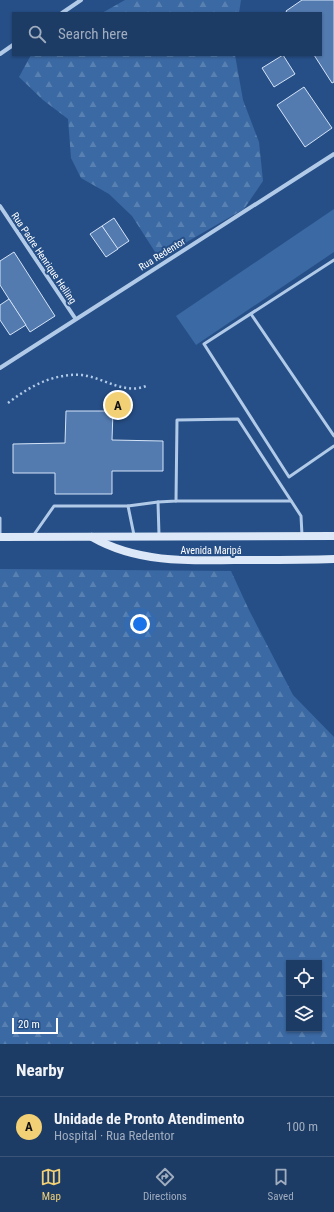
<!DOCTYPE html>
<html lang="en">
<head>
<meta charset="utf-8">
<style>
  :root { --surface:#1c3b65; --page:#29466e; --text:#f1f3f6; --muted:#a0adbf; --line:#3a5579; --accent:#f2d076 }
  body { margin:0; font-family:"Roboto Condensed",sans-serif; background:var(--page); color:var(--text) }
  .controls { position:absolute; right:12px; bottom:12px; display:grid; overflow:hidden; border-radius:0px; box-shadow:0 1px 3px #0004 }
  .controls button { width:36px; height:36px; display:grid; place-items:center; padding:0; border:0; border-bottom:1px solid var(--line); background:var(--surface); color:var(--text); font:20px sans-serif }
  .scale { position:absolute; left:12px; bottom:10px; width:46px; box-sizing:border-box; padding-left:4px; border:2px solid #fff; border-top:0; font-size:11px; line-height:14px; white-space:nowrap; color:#fff; -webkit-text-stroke:3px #264f87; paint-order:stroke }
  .you { position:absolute; left:140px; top:624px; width:14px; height:14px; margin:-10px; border:3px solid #fff; border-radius:50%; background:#1a73e8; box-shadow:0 0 0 6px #1a73e833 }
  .badge { display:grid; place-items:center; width:26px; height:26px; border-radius:50%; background:var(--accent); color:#111; font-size:13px; font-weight:700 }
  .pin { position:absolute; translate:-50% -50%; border:2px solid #fff; box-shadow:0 1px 4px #0006 }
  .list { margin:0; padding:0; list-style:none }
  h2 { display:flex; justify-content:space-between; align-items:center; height:52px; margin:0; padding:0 16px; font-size:17px }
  h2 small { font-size:13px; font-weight:400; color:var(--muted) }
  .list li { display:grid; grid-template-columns:26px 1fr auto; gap:12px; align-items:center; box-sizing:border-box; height:60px; padding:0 16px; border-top:1px solid var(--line) }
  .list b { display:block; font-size:15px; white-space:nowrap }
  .list p { margin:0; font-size:13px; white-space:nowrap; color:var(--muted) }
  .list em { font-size:13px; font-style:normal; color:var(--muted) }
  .icon { flex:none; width:22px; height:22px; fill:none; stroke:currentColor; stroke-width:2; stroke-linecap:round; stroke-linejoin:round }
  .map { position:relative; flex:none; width:334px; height:1044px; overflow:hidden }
  .search { position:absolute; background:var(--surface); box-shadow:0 1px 3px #0004; left:12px; right:12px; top:12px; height:44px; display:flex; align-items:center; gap:10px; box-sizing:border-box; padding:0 14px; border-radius:0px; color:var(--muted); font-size:15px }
  .sheet { height:112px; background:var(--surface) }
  nav { display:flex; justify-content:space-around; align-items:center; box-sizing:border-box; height:56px; border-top:1px solid var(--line); background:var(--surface); font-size:11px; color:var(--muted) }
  nav a { display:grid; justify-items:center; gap:2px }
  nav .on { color:var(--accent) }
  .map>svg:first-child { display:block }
</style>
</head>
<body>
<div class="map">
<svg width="334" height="1044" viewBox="0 0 334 1044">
  <defs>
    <pattern id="forest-firs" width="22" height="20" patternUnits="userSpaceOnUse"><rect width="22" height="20" fill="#3b69a3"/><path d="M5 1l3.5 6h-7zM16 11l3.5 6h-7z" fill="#5880b1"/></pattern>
  </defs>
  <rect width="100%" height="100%" fill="#264f87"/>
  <polygon fill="#3b69a3" points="334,209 334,252 196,345 176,316"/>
  <g fill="url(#forest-firs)" fill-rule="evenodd">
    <polygon points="125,0 241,0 239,13 102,13"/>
    <polygon points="31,55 235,55 243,100 259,142 263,181 244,209 159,258 132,216 109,194 81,178 71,158 68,119 43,100 19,77"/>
    <path d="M0,569L231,571L249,610L293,695L334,737V1044H0ZM289,963H319V1029H289Z"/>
  </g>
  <g fill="#537bb0" stroke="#d5e4f7">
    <polygon points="302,0 334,0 334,82 332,83 314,55 321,55 321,13 287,13 286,11"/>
    <polygon points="283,55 295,74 274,87 262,68"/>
    <polygon points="304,87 332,128 305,147 277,105"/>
    <polygon points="114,218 129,241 117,249 102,226"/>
    <polygon points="102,226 118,249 106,257 90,234"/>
    <polygon points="14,252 55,316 30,332 0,285 0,261"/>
    <polygon points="9,299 26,325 10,335 0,320 0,305"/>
    <polygon points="66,411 113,411 112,440 163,441 163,471 112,471 112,494 55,494 55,473 13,473 13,444 65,443"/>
  </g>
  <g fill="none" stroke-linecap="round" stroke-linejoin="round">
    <path stroke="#b1cae8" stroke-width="2.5" stroke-dasharray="2 3" stroke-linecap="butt" d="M8,403C30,386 54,373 82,375C105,378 126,396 148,385"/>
    <g stroke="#b1cae8" stroke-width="3">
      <polyline points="334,260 204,344 289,477 334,446"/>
      <polyline points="251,314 334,436"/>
      <polyline points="176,501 291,501"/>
      <polyline points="128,506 158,502"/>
      <polyline points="0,518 0,536"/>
      <polyline points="159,535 158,502 176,501 177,420 238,419 301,516 302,535"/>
      <polyline points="33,536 54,506 128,506 134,535"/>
    </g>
    <g stroke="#b1cae8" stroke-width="4">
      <polyline points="62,13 81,0"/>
      <polyline points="0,54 13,45"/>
      <polyline points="0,206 75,318"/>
      <polyline points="0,368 334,154"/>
    </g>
    <g stroke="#dce7f7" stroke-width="8">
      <polyline points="0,537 334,536"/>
      <path d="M92,537C137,563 189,561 239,560C271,560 302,560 334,559"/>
    </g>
  </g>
  <g text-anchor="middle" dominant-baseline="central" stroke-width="4" stroke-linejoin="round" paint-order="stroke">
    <g font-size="10" fill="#fff" stroke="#264f87">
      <text transform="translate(162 254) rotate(-32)">Rua Redentor</text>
      <text transform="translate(44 258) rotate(56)">Rua Padre Henrique Helling</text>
      <text x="211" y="550">Avenida Maripá</text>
    </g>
  </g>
</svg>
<div class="controls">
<button><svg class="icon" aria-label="locate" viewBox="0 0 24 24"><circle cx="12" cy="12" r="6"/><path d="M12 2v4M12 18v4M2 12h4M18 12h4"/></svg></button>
<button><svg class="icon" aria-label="layers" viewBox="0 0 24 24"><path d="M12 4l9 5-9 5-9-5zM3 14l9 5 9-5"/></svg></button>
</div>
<div class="scale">20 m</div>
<div class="you"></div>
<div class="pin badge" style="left:118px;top:405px">A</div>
<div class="search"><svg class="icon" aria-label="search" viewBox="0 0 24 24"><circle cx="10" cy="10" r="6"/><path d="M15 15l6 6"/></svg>Search here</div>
</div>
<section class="sheet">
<h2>Nearby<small></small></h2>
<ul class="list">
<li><span class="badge">A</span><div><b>Unidade de Pronto Atendimento</b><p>Hospital · Rua Redentor</p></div><em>100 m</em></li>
</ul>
</section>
<nav>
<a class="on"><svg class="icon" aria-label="map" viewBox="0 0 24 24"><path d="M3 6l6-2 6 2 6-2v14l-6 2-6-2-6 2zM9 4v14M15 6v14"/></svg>Map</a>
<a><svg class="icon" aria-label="directions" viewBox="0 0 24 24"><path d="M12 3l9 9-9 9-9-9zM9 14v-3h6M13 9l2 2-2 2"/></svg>Directions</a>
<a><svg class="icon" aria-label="saved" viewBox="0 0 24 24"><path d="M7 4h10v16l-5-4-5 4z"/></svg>Saved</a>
</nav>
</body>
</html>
